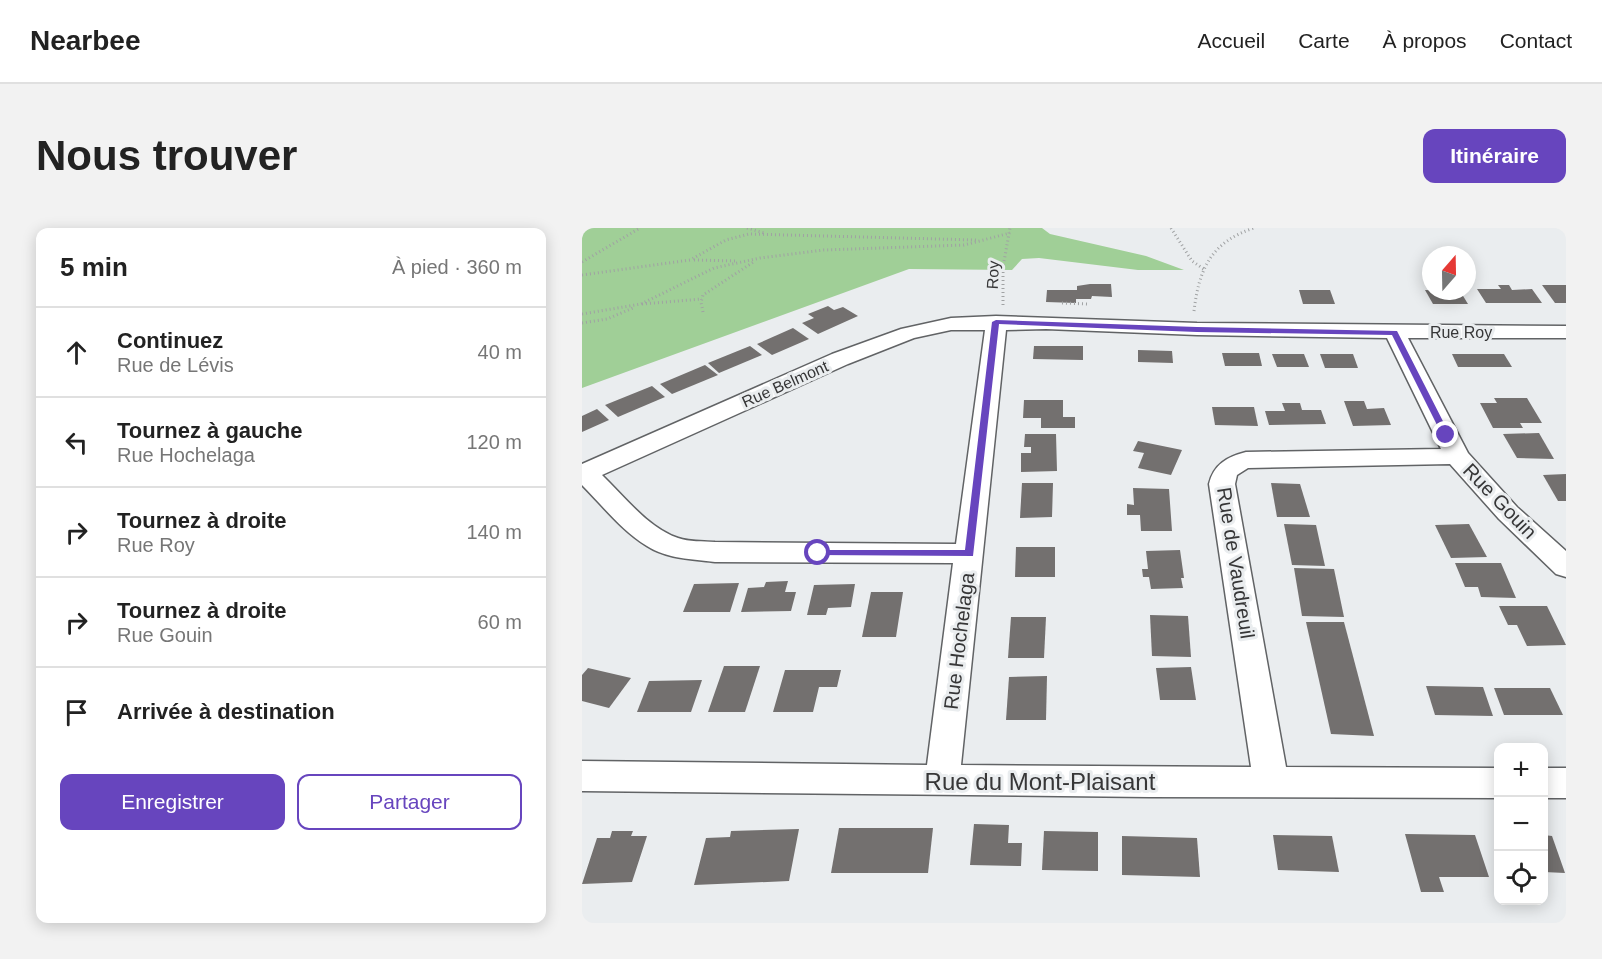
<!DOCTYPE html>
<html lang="fr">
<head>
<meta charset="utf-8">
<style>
  :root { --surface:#fff; --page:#f2f2f2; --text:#222; --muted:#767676; --line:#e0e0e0; --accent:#6745be }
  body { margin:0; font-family:Arial,sans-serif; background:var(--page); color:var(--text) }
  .controls { position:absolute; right:18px; bottom:18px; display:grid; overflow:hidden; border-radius:12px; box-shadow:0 3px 15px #0003 }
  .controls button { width:54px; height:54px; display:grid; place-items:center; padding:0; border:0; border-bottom:2px solid var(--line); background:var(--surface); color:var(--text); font:30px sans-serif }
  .compass { position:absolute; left:840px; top:18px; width:54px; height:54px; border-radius:50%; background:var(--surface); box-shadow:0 3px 15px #0003; rotate:20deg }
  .stop { position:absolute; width:18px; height:18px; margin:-14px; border:4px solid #6745be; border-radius:50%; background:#fff }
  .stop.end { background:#6745be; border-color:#fff; box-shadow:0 2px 6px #0008 }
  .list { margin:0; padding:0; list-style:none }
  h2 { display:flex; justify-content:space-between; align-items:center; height:78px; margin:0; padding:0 24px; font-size:26px }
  h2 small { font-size:20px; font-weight:400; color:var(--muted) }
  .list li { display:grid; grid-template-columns:39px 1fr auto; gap:18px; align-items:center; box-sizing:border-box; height:90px; padding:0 24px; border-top:2px solid var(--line) }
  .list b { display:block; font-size:22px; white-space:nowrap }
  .list p { margin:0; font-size:20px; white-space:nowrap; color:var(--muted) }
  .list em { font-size:20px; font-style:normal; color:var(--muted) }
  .actions { display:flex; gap:12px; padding:18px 24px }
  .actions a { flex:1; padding:14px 0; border:2px solid var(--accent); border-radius:12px; text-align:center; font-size:21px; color:var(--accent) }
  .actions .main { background:var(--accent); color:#fff }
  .icon { flex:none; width:33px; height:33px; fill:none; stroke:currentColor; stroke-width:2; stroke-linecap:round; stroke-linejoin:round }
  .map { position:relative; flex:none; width:984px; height:695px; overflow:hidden; border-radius:12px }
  header { display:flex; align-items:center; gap:36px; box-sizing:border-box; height:84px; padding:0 30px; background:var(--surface); border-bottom:2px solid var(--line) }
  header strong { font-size:28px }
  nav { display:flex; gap:33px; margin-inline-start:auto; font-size:21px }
  .intro { display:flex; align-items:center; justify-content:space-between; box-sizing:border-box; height:144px; padding:0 36px }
  h1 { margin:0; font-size:42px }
  .button { padding:15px 27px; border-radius:12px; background:var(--accent); color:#fff; font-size:21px; font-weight:700 }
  main { display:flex; gap:36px; padding:0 36px }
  aside { flex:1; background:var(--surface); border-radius:12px; box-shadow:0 3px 15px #0003 }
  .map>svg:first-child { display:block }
</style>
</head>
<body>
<header>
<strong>Nearbee</strong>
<nav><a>Accueil</a><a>Carte</a><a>À propos</a><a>Contact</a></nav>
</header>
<div class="intro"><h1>Nous trouver</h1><a class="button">Itinéraire</a></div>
<main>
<aside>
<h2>5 min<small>À pied · 360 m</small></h2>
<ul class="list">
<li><svg class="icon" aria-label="ahead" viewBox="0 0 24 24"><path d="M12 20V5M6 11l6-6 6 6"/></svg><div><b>Continuez</b><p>Rue de Lévis</p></div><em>40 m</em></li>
<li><svg class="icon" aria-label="left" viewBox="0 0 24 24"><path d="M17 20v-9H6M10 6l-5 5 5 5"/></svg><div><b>Tournez à gauche</b><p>Rue Hochelaga</p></div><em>120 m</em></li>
<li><svg class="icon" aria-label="right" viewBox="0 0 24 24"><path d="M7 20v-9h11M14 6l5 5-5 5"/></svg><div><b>Tournez à droite</b><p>Rue Roy</p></div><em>140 m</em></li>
<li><svg class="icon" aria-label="right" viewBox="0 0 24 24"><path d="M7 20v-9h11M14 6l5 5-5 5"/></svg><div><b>Tournez à droite</b><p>Rue Gouin</p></div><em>60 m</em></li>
<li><svg class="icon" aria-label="arrive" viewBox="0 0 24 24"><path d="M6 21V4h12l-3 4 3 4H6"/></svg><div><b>Arrivée à destination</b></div></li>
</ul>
<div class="actions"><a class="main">Enregistrer</a><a>Partager</a></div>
</aside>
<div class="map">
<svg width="984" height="695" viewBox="0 0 984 695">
  <rect width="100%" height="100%" fill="#eaedef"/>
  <polygon fill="#a0cf97" points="0,0 460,0 468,6 564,28 602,42 556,42 457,30 440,31 430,42 327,41 0,160"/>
  <g fill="#73706f">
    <polygon points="508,56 529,56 530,69 510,68 509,71 494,71 494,75 464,74 465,62 495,62 495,58"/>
    <polygon points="916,57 927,57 930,62 950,61 960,75 904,75 895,61 919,61"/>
    <polygon points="960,57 984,57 984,75 973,75"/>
    <polygon points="717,62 748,62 753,76 721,76"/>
    <polygon points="843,62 878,63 886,76 851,76"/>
    <polygon points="246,78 252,82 261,79 276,88 236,106 220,95 232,90 226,86"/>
    <polygon points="211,100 227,111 190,127 175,116"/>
    <polygon points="168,118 180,127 137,145 126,135"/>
    <polygon points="452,118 501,118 501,132 451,131"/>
    <polygon points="556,122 590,123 591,135 556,134"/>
    <polygon points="640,125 677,125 680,138 643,138"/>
    <polygon points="690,126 722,126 727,139 695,139"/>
    <polygon points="738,126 771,126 776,140 743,140"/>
    <polygon points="870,126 922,126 930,139 876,139"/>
    <polygon points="123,137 136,147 90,166 78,156"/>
    <polygon points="70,158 83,169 36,189 23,177"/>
    <polygon points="912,170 945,170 960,195 938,195 941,200 911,200 898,175 915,175"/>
    <polygon points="442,172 481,172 481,189 493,189 493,200 459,200 459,190 441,190"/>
    <polygon points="762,173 782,173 785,181 802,180 809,197 771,198"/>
    <polygon points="700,175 718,175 720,182 739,182 744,196 687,197 683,183 703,183"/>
    <polygon points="630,179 672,179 676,198 633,197"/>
    <polygon points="15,181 27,192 0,204 0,188"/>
    <polygon points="957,205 972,231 935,230 921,206"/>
    <polygon points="443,206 474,206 475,243 439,244 439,225 449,225 449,219 442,219"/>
    <polygon points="556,213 600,222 589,247 556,240 562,225 551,223"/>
    <polygon points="984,246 984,273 976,273 961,247"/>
    <polygon points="440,255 471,255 470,289 438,290"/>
    <polygon points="689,255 718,256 728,289 695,289"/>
    <polygon points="551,260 587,261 590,303 559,303 558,287 545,287 545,276 552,277"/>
    <polygon points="702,296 734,297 743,338 710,337"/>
    <polygon points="887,296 905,329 869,330 853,297"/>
    <polygon points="434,319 473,319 473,349 433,349"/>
    <polygon points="598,322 602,350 599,350 601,360 569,361 567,349 561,349 560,341 566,341 564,323"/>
    <polygon points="873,335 919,335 934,370 899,369 896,359 883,359"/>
    <polygon points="712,340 752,341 762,389 720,388"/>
    <polygon points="206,353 203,364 214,364 209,383 159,384 166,360 182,359 184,354"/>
    <polygon points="157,355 148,384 101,384 112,356"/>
    <polygon points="273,356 269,379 246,380 244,387 225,387 232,357"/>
    <polygon points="289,364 321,364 314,409 280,409"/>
    <polygon points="917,378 965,378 984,417 945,418 935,397 926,397"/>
    <polygon points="568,387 606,388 609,429 570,428"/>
    <polygon points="429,389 464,389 462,430 426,430"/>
    <polygon points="724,394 762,394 792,508 749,506"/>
    <polygon points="142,438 178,438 163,484 126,484"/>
    <polygon points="609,439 614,472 578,472 574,440"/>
    <polygon points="6,440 49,450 27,480 0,473 0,447"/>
    <polygon points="203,442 259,442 255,459 237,459 231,484 191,484"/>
    <polygon points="465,448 464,492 424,492 427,449"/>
    <polygon points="120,452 109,484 55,484 67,453"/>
    <polygon points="844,458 901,459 911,488 853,487"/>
    <polygon points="912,460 968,460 981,487 922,487"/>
    <polygon points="392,596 427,597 426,615 440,615 439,638 388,637"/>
    <polygon points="257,600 351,600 346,645 249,645"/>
    <polygon points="217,601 207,653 112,657 124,610 148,609 149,603"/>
    <polygon points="30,603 51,603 49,608 65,608 50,654 0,656 15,610 28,610"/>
    <polygon points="462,603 516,604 516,643 460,642"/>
    <polygon points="823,606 893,607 907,649 857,649 862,664 839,664"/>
    <polygon points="691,607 750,608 757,644 696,642"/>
    <polygon points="962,607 970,608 983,645 962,644"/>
    <polygon points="540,608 615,610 618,649 540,647"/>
  </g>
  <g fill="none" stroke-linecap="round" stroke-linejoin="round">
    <g stroke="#616365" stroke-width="3">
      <g id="street">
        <path d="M414,88L615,95L984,98V110H826L886,225L935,279L984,323V349L974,346L917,291L868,236L666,240L655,247L653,256L704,539L916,540V570L567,569L0,563V533L345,537L371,335L133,334C110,331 85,331 65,318C40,303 20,277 0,257V236L250,126L319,101L369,90ZM464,101L615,107L805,110L859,221L664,224C645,229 632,236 627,256L669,539L379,537L424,102ZM369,102H403L374,316L133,314C121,313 107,314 96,310C66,300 42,268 20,247L266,136L332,110Z"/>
        <rect x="962" y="540" width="22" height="30"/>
      </g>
    </g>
    <g stroke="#a0a2a3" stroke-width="3" stroke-dasharray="1 3" stroke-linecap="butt">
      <polyline points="165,0 182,5"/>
      <polyline points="589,0 610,33 623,42"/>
      <polyline points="112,32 155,33"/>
      <polyline points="0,34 58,0"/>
      <polyline points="0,47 108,32 144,12 167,6 394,12"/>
      <polyline points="480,75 506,76"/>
      <polyline points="60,76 120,71"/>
      <polyline points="421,77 421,39 428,0"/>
      <path d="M612,83C617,41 629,14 672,0"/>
      <polyline points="121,84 119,74 121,67 173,33"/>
      <polyline points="0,86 59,76 132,40 178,30 242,22 382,17 428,5"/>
      <polyline points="0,95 25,91 51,80"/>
    </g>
    <use href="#street" fill="#fff" fill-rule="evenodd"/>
  </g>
  <polygon fill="#6745be" points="414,92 615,99 815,103 868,207 864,209 860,207 810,107 615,104 417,96 391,328 233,327 232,325 236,322 383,322 410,94"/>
  <g text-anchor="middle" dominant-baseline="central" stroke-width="6" stroke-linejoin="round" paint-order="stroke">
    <g font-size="16" fill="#363637" stroke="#eaedef">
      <text transform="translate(411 47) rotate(-87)">Roy</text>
      <text x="879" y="104">Rue Roy</text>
      <text transform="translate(203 156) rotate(-24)">Rue Belmont</text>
    </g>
    <g font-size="20" fill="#363637" stroke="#eaedef">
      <text transform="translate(918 273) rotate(46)">Rue Gouin</text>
      <text transform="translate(654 335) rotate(81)">Rue de Vaudreuil</text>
      <text transform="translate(377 413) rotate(-83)">Rue Hochelaga</text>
    </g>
    <g font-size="24" fill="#363637" stroke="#eaedef">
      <text x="458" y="553">Rue du Mont-Plaisant</text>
    </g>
  </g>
</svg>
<div class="controls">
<button>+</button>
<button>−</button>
<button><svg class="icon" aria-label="locate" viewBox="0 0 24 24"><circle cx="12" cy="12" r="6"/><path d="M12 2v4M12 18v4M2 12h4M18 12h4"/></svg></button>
</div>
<svg class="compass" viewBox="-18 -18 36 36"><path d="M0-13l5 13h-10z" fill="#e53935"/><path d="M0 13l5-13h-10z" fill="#767676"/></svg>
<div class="stop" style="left:236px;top:325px"></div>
<div class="stop end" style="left:864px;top:207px"></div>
</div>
</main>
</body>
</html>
